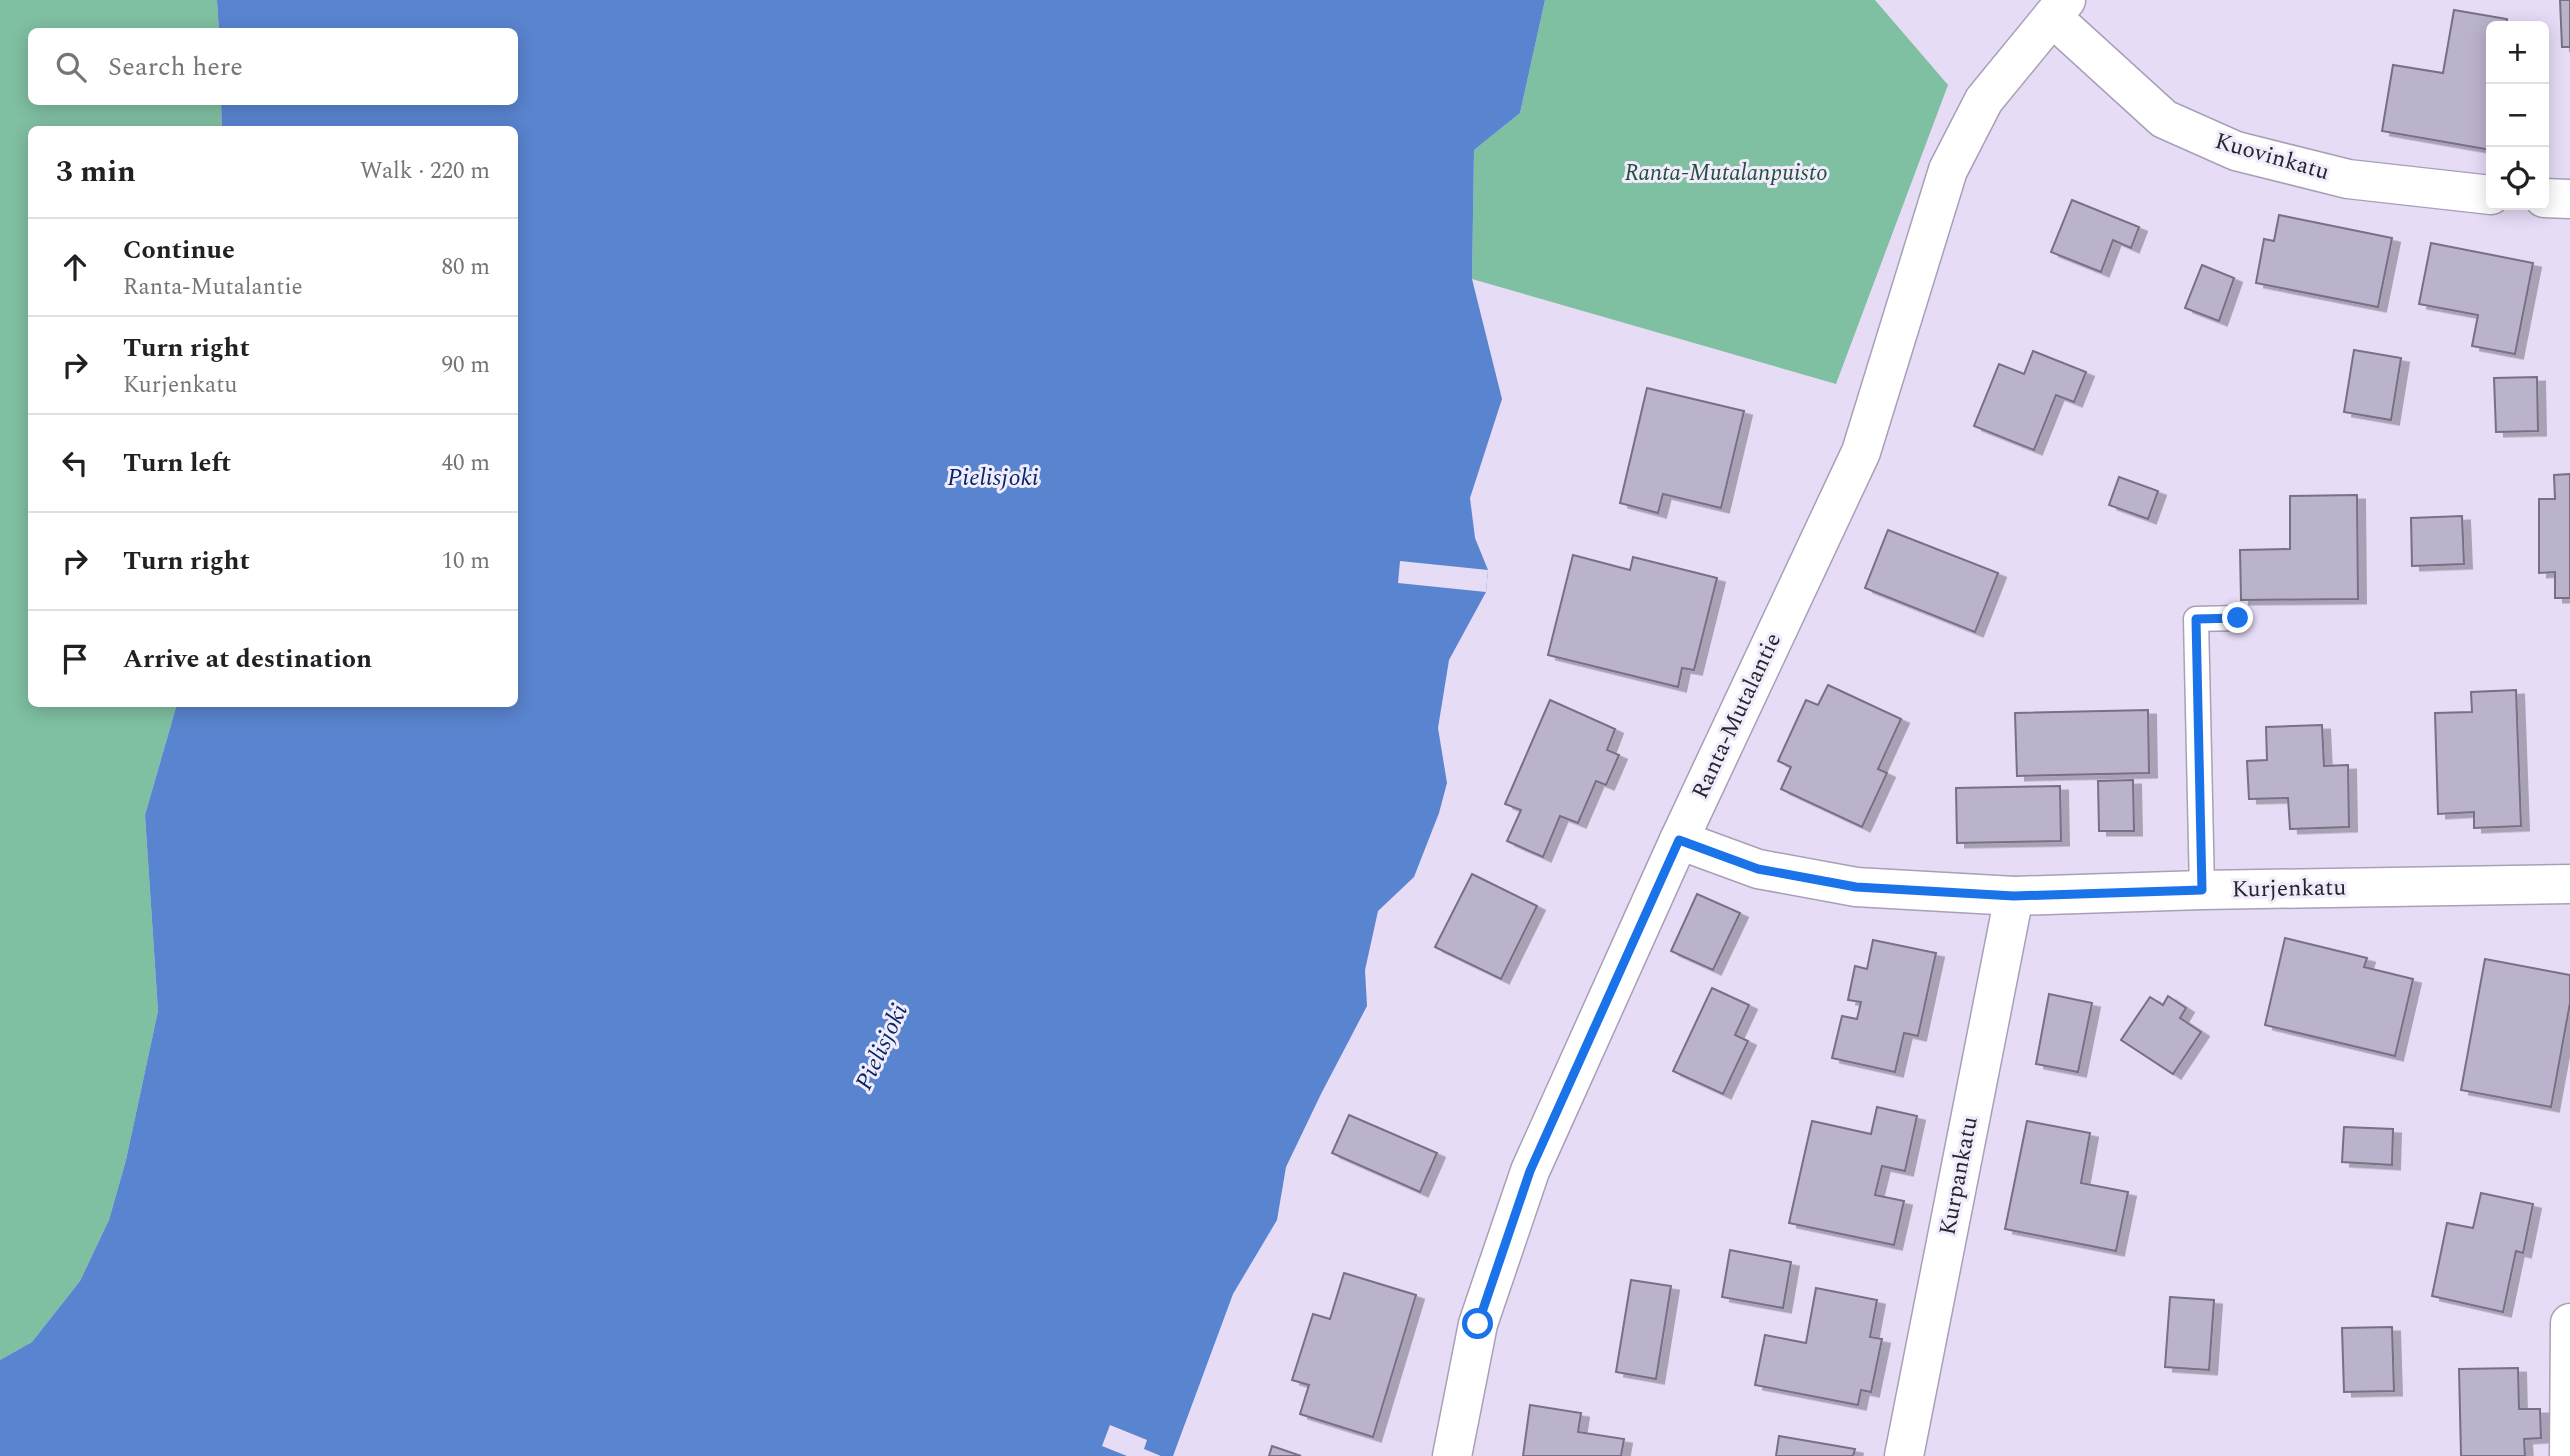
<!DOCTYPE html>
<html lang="en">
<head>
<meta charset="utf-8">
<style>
  :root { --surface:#fff; --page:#f6f6f6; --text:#202124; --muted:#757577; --line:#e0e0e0 }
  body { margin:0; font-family:Spectral,serif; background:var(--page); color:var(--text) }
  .controls { position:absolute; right:21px; top:21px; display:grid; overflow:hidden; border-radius:10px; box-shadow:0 4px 18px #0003 }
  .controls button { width:63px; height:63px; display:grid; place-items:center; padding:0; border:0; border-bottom:2px solid var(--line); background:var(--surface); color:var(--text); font:35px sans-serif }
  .stop { position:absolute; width:21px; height:21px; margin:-16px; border:5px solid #1a73e8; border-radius:50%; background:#fff }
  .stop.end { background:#1a73e8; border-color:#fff; box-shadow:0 2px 7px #0008 }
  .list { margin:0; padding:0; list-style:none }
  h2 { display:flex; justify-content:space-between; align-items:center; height:91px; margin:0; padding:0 28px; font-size:30px }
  h2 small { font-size:23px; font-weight:400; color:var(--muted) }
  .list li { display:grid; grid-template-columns:46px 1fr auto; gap:21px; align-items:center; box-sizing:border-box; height:98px; padding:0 28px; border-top:2px solid var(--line) }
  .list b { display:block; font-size:26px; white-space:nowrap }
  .list p { margin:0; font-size:23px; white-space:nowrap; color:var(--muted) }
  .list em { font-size:23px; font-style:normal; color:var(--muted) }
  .icon { flex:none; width:38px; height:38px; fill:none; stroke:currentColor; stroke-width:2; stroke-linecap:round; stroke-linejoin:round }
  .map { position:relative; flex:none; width:2570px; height:1456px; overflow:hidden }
  .search { position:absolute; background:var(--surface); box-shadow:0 4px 18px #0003; left:28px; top:28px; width:490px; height:77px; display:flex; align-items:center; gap:18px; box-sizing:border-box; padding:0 24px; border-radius:10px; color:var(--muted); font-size:26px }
  .panel { position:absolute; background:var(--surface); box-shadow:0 4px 18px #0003; left:28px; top:126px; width:490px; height:581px; border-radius:10px }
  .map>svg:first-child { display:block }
</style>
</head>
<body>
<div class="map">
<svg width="2570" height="1456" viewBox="0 0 2570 1456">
  <defs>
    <filter id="shadow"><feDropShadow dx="8" dy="4.5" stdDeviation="0" flood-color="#0004"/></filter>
  </defs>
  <rect width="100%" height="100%" fill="#e6dcf6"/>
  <g fill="#7fbfa2">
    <polygon points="0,0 217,0 219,31 32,32 32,102 221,102 222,129 32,130 32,704 177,704 145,815 158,1011 126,1160 109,1220 80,1281 32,1342 0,1360"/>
    <polygon points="1545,0 1875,0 1948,85 1836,384 1472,279 1474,150 1520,113"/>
  </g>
  <polygon fill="#5984cf" points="217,0 1545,0 1520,113 1474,150 1472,279 1502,399 1470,498 1475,538 1488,570 1486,592 1449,660 1438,728 1447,783 1439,813 1414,877 1378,911 1365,970 1367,1006 1321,1094 1286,1167 1277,1220 1233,1294 1173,1456 0,1456 0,1360 32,1342 80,1281 109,1220 126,1160 158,1011 145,815 177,704 514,704 514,130 222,129 221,102 514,102 514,32 219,31"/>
  <g fill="#e6dcf6">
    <polygon points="1400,561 1488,570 1486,592 1398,583"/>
    <polygon points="1110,1425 1147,1440 1144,1449 1161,1456 1127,1456 1102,1446"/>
  </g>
  <g fill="#bbb2cb" stroke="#786f86" stroke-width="2" filter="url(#shadow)">
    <polygon points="2560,0 2570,0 2570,47 2562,47"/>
    <polygon points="2454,10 2507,19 2506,26 2491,26 2491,150 2382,131 2393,65 2443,73"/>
    <polygon points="2072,200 2139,227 2131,248 2113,240 2101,272 2051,252"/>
    <polygon points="2279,215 2392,238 2378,307 2256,283 2264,239 2274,241"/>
    <polygon points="2431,243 2533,263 2515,354 2472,346 2478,315 2419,304"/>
    <polygon points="2202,265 2234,278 2219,321 2185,308"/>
    <polygon points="2354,350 2401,358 2391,420 2344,412"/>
    <polygon points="2033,351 2086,372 2074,402 2056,395 2034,450 1974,426 1999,364 2024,374"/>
    <polygon points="2537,377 2538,431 2496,432 2494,378"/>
    <polygon points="1647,388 1744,411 1721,508 1663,494 1658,513 1620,503"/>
    <polygon points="2570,474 2570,598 2555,598 2555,572 2539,573 2539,499 2555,499 2554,475"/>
    <polygon points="2119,477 2158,491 2148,519 2109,505"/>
    <polygon points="2357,495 2358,599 2241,600 2240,550 2290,549 2290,496"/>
    <polygon points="2462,516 2464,564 2412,566 2411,518"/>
    <polygon points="1888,530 1998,573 1975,632 1865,588"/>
    <polygon points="1573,555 1630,570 1633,557 1717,578 1694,670 1682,668 1678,687 1548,655"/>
    <polygon points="1828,685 1901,719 1878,769 1887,773 1862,827 1781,789 1791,767 1778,761 1806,700 1818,705"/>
    <polygon points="2516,690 2521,826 2474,828 2474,812 2438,814 2435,713 2472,712 2471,692"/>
    <polygon points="1550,700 1615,729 1607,750 1619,755 1606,785 1596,781 1578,823 1560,816 1543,857 1507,841 1521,810 1505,804"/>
    <polygon points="2148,710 2149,773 2017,776 2015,713"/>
    <polygon points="2322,725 2324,766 2348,765 2349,827 2290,829 2288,798 2249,799 2247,761 2267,760 2266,727"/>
    <polygon points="2133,780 2134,831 2099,831 2098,781"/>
    <polygon points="2060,786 2061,841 1957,843 1956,788"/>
    <polygon points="1472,874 1537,906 1501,979 1435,947"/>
    <polygon points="1697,894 1740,913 1713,970 1671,951"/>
    <polygon points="2285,938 2367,958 2364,967 2413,979 2395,1056 2265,1025"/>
    <polygon points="1873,940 1936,953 1918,1036 1904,1033 1895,1072 1832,1058 1842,1016 1857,1019 1861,1002 1848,1000 1855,966 1867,969"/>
    <polygon points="2485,959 2570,975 2570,1003 2551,1107 2461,1090"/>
    <polygon points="1712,988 1749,1005 1735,1035 1748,1041 1723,1094 1673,1071"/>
    <polygon points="2049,994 2092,1003 2078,1072 2036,1064"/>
    <polygon points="2168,996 2186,1008 2180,1018 2201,1032 2173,1074 2121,1040 2150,997 2163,1005"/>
    <polygon points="1877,1107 1917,1116 1905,1171 1882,1166 1875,1195 1904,1201 1894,1245 1789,1223 1812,1121 1871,1134"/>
    <polygon points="1349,1115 1437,1153 1420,1192 1332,1153"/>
    <polygon points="2027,1121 2090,1133 2081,1183 2128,1192 2116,1251 2005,1229"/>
    <polygon points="2344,1127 2393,1129 2392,1165 2342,1162"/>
    <polygon points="2481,1193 2533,1204 2523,1253 2516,1251 2503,1312 2432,1296 2447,1223 2473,1228"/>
    <polygon points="1730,1250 1791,1262 1783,1308 1722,1297"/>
    <polygon points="1344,1273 1416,1295 1373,1437 1300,1414 1309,1385 1292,1380 1313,1314 1330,1319"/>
    <polygon points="1631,1280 1671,1286 1656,1379 1616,1372"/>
    <polygon points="1816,1288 1877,1300 1870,1337 1882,1339 1871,1392 1861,1390 1858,1405 1755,1385 1765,1335 1806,1343"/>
    <polygon points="2170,1297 2214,1300 2209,1370 2165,1367"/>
    <polygon points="2392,1327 2394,1391 2344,1392 2342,1328"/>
    <polygon points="2518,1368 2519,1409 2540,1409 2541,1438 2524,1439 2525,1456 2461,1456 2459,1369"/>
    <polygon points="1530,1405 1581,1413 1578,1432 1624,1439 1621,1456 1523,1456"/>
    <polygon points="1779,1436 1855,1449 1853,1456 1776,1456"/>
    <polygon points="1272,1446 1301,1456 1269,1456"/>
  </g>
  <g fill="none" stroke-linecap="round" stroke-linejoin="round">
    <g stroke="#a89fb8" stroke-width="27">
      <polyline id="service" points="2202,890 2196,619 2238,618"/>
    </g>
    <g stroke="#a89fb8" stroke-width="41">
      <g id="minor">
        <polyline points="2052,17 2164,119 2236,151 2348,179 2491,195"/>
        <polyline points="2544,198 2570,199"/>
        <polyline points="1679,840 1758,869 1856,887 2014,896 2202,890 2570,884"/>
        <polyline points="1904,1456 2014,896"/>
        <polyline points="2569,1456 2570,1323"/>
      </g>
    </g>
    <g stroke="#a89fb8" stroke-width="41">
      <polyline id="tertiary" points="1452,1456 1478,1324 1530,1171 1679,840 1861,452 1948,170 1984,100 2066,0"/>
    </g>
    <use href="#service" stroke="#fff" stroke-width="24"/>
    <use href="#minor" stroke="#fff" stroke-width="38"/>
    <use href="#tertiary" stroke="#fff" stroke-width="38"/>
  </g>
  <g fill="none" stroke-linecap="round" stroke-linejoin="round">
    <polyline stroke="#1a73e8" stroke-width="9" points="1478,1324 1530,1171 1679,840 1758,869 1856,887 2014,896 2202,890 2196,619 2238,618"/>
  </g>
  <g text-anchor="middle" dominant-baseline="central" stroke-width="6" stroke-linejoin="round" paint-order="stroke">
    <g font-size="23" fill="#28252e" stroke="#f1ebfb">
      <text transform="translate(2272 157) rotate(16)">Kuovinkatu</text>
      <text transform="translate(1737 716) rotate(-65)">Ranta-Mutalantie</text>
      <text transform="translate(2289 889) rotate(-1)">Kurjenkatu</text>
      <text transform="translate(1959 1176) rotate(-79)">Kurpankatu</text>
    </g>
    <g font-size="23" font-style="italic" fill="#21513e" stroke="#f1ebfb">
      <text x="1726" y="173">Ranta-Mutalanpuisto</text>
    </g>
    <g font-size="24" font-style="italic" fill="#03286a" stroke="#f1ebfb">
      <text x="993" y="478">Pielisjoki</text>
      <text transform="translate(882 1047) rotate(-65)">Pielisjoki</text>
    </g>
  </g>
</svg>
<div class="controls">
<button>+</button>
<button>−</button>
<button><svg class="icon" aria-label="locate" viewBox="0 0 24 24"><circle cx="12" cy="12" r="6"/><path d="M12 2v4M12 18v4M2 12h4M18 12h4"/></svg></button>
</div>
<div class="stop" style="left:1478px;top:1324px"></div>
<div class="stop end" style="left:2238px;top:618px"></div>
<div class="search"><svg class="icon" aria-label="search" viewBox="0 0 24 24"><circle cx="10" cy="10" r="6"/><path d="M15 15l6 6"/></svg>Search here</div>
<section class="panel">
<h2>3 min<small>Walk · 220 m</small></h2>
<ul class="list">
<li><svg class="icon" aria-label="ahead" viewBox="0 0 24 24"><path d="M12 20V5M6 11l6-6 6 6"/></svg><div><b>Continue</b><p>Ranta-Mutalantie</p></div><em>80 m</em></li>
<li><svg class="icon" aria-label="right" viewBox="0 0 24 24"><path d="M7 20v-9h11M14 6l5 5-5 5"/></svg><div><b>Turn right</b><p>Kurjenkatu</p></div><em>90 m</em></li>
<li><svg class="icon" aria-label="left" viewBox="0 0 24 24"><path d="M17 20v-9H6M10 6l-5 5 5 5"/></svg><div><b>Turn left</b></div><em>40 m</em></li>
<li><svg class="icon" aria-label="right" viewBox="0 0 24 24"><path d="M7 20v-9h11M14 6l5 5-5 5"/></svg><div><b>Turn right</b></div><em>10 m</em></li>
<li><svg class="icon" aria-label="arrive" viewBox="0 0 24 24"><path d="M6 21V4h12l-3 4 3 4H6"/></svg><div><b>Arrive at destination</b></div></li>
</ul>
</section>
</div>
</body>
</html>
